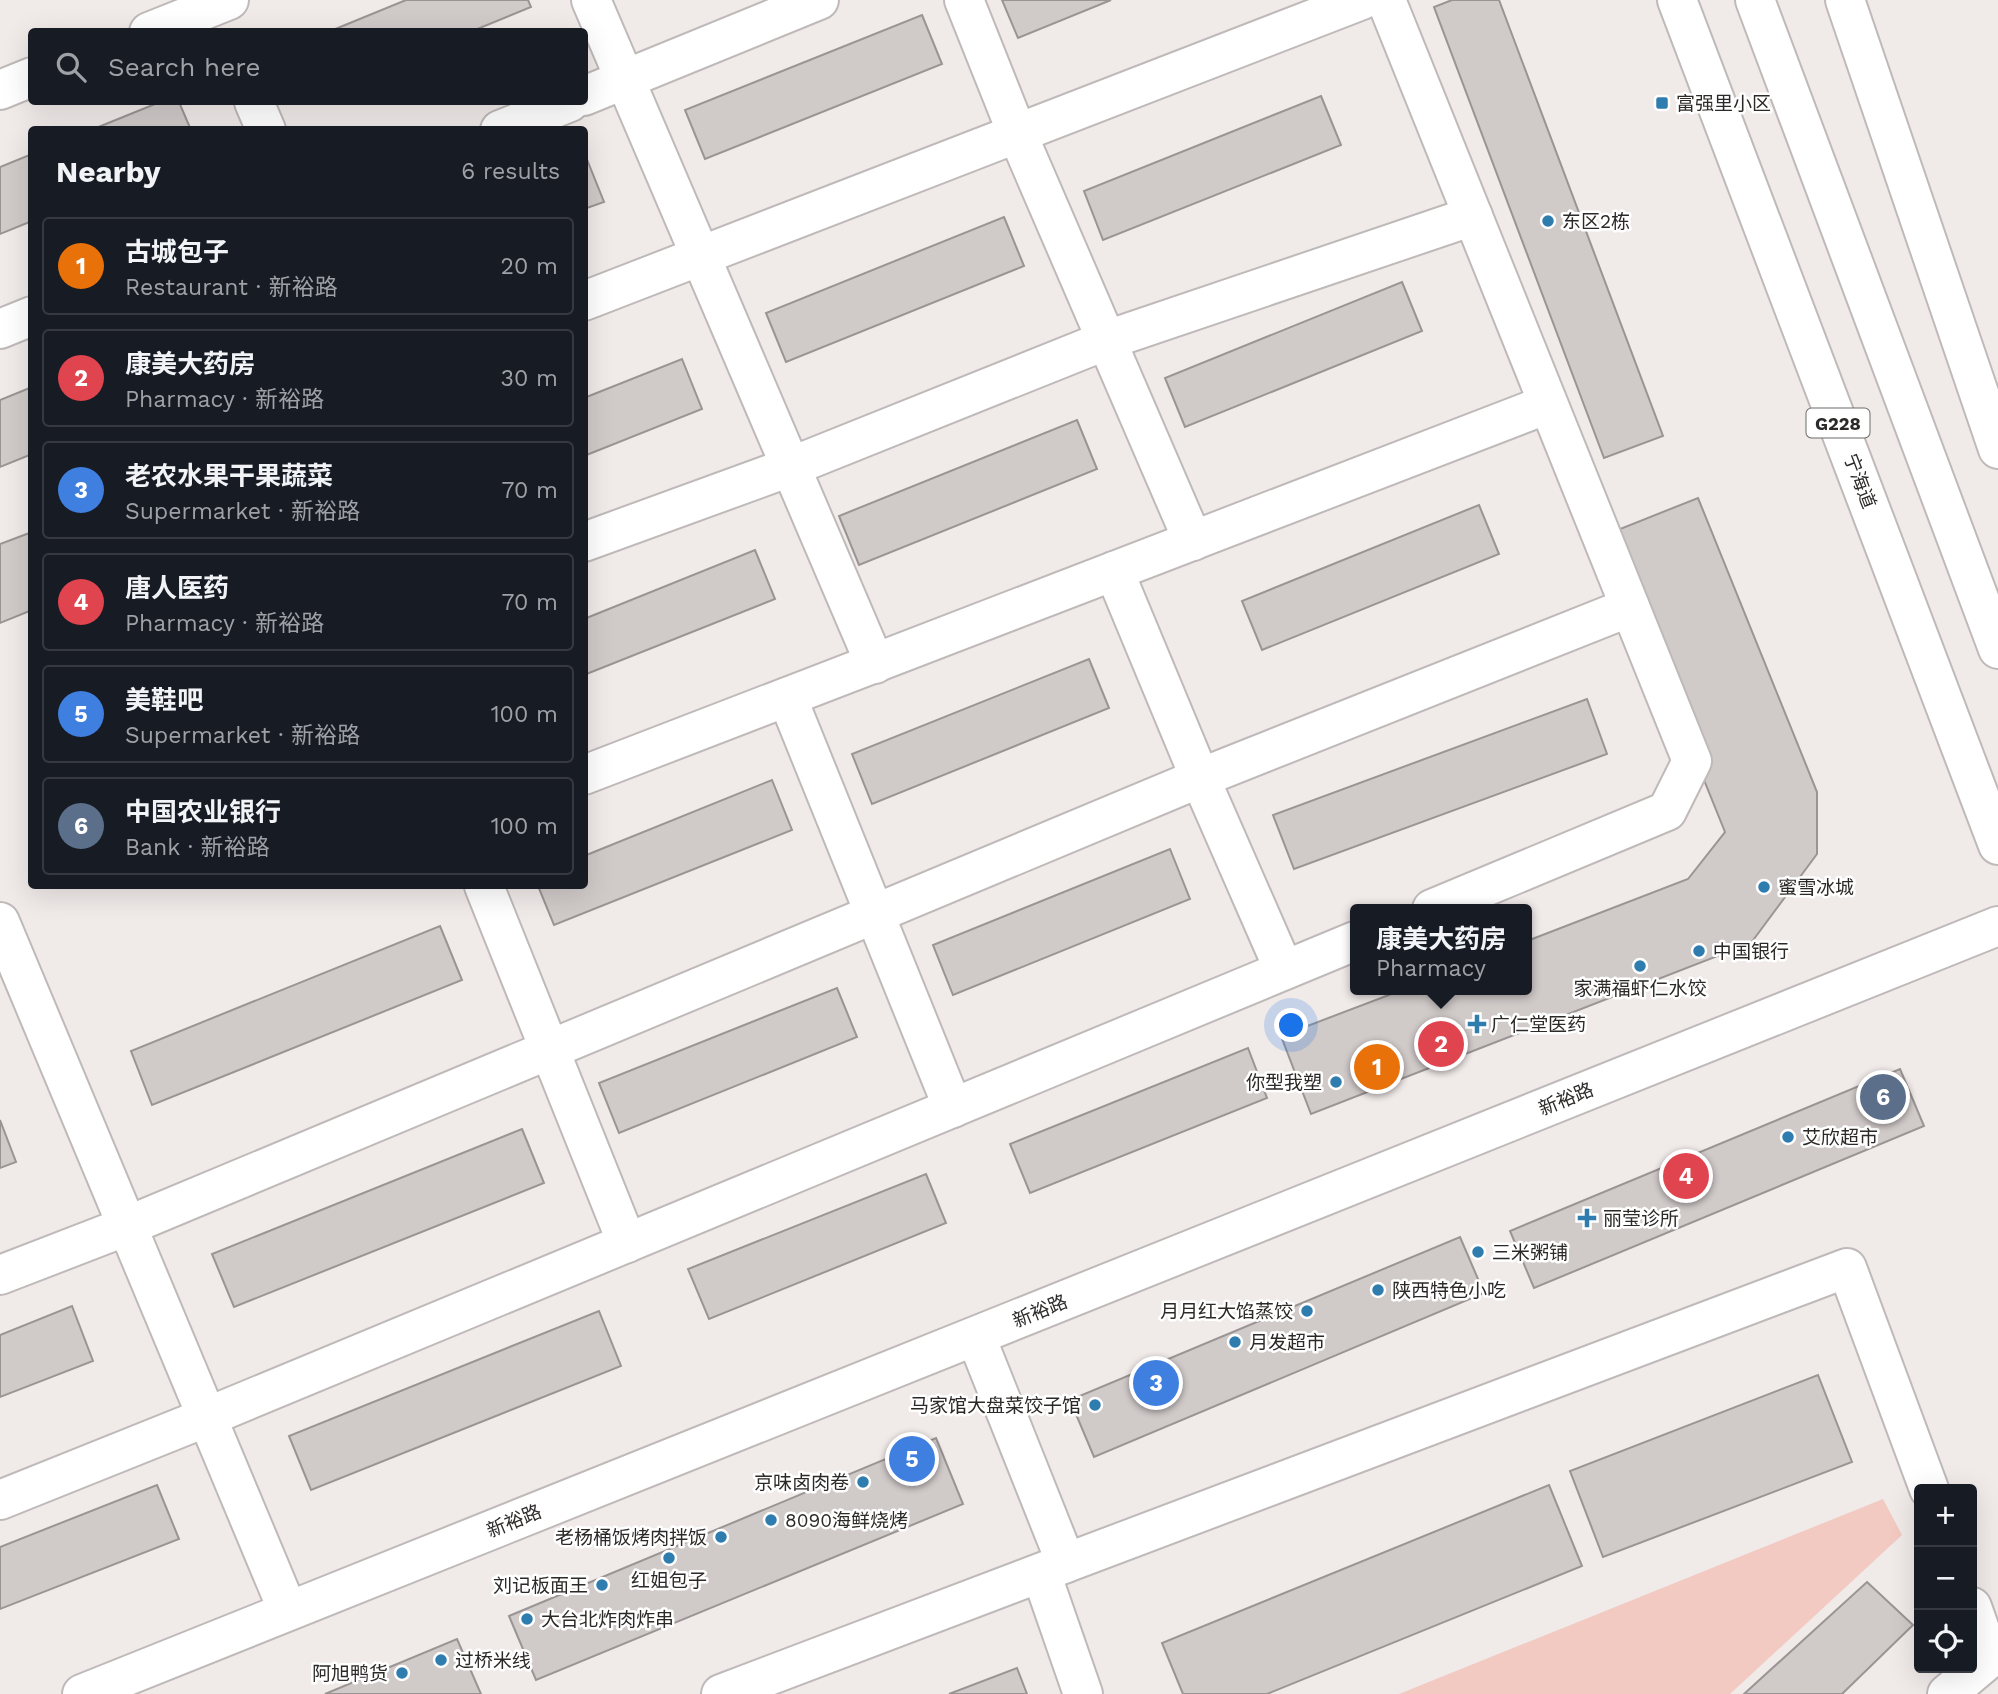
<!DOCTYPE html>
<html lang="en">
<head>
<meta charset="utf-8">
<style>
  :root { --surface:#171b24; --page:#242831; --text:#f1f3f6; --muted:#9ea1a6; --line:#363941; --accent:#8c9099 }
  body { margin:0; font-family:"Work Sans","Noto Sans SC",sans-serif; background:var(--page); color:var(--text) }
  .controls { position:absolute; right:21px; bottom:21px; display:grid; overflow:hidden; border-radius:7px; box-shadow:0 7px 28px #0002 }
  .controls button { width:63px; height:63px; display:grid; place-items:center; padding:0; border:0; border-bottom:2px solid var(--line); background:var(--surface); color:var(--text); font:35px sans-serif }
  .you { position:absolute; left:1292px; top:1026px; width:24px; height:24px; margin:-18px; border:5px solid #fff; border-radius:50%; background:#1a73e8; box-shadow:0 0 0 10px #1a73e833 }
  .badge { display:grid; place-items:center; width:46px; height:46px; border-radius:50%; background:var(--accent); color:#fff; font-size:23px; font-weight:700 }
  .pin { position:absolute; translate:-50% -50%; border:4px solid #fff; box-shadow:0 2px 7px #0006 }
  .popup { position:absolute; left:1350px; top:904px; width:182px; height:91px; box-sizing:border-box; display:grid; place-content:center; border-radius:7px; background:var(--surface); filter:drop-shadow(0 2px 5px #0005); font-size:23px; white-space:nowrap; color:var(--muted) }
  .popup b { font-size:26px; color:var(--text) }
  .popup::after { content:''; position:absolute; left:50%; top:100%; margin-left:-14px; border:14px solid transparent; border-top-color:var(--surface) }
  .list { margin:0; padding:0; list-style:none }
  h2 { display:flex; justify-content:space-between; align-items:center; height:91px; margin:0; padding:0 28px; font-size:30px }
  h2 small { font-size:23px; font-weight:400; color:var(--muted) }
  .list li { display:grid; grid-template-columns:46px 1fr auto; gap:21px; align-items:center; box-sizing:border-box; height:98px; margin:0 14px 14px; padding:0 14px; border:2px solid var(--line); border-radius:7px }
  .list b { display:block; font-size:26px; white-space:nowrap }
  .list p { margin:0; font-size:23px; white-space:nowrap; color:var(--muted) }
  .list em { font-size:23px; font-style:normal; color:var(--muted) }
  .icon { flex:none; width:38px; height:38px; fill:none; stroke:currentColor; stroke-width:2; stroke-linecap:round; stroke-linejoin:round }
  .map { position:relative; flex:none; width:1998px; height:1694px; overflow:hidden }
  .search { position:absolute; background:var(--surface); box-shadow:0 7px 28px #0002; left:28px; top:28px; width:560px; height:77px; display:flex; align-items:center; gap:18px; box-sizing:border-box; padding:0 24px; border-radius:7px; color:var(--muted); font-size:26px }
  .panel { position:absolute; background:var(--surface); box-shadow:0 7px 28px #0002; left:28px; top:126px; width:560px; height:763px; border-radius:7px }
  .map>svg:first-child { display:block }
</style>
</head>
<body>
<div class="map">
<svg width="1998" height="1694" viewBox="0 0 1998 1694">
  <rect width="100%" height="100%" fill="#f0eae9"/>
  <polygon fill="#f2cac2" points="1883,1499 1902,1535 1730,1694 1399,1694"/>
  <g fill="#d0cac9" stroke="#9a9594" stroke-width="2">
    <polygon points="406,0 528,0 531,7 470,32 328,32"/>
    <polygon points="1002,0 1111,0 1018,38"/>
    <polygon points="1452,0 1499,0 1663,436 1604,458 1434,7"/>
    <polygon points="922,15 942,64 705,159 685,110"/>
    <polygon points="1321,96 1341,145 1103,240 1084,191"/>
    <polygon points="160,102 179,102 191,130 91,130"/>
    <polygon points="584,152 604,202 584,209"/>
    <polygon points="32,154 32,221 0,234 0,167"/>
    <polygon points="1004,217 1024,266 786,362 766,313"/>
    <polygon points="1402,282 1422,331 1185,427 1165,378"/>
    <polygon points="682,359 702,409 584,456 584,398"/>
    <polygon points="32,387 32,454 0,467 0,400"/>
    <polygon points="1077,420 1097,469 859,565 839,516"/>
    <polygon points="1698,498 1817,792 1817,854 1751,943 1311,1114 1281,1036 1402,990 1527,990 1527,941 1688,879 1725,832 1605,535"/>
    <polygon points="1479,505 1499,554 1262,650 1242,601"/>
    <polygon points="32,532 32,610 0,623 0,544"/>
    <polygon points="755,550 775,599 584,675 584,619"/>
    <polygon points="1089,659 1109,708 872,804 852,754"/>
    <polygon points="1587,699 1607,754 1294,869 1273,815"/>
    <polygon points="772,780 792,830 554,925 538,886 584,886 584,856"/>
    <polygon points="1170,849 1190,899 953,995 933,945"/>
    <polygon points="440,926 462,980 152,1105 131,1051"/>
    <polygon points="837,988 857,1037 619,1133 599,1083"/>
    <polygon points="1248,1048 1267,1098 1030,1193 1010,1144"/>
    <polygon points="1900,1069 1924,1126 1534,1288 1510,1231"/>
    <polygon points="0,1120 16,1162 0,1168"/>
    <polygon points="522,1129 544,1183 234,1307 212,1254"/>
    <polygon points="926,1174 946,1223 709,1319 688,1269"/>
    <polygon points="1460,1237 1484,1293 1094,1457 1070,1400"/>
    <polygon points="72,1306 93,1361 0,1397 0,1335"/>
    <polygon points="599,1311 621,1366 311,1490 289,1436"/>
    <polygon points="1818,1375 1852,1462 1603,1557 1570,1471"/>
    <polygon points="936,1438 963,1504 536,1680 509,1616"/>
    <polygon points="157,1485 179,1539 0,1609 0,1547"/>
    <polygon points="1549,1485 1582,1566 1267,1694 1183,1694 1162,1643"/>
    <polygon points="1867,1582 1913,1625 1842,1694 1744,1694"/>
    <polygon points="457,1639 481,1694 325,1694"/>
    <polygon points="1017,1668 1027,1694 949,1694"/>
  </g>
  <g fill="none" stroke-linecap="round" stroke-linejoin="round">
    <g stroke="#bfbab9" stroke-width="42">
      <g id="minor">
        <polyline points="591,0 875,664"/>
        <polyline points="964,0 1017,133 1193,541"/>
        <polyline points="1386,0 1692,761 1667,811 1432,909"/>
        <polyline points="1845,0 1998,449"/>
        <polyline points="149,32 229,0"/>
        <polyline points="0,90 32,77"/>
        <polyline points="584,96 819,0"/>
        <polyline points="254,102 266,130"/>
        <polyline points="500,130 570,102"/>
        <polyline points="584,301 1362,0"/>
        <polyline points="0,329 32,316"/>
        <polyline points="584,542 790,467 1107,340 1473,216"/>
        <polyline points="1114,571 1200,778 1284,970"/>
        <polyline points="787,697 953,1108"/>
        <polyline points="584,775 1548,404"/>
        <polyline points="484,886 627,1243"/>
        <polyline points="0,922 288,1611"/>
        <polyline points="0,1275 127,1226 1200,778 1630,607"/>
        <polyline points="0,1500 207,1417 1355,941"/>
        <polyline points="1066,1563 1847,1268 1929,1489"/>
        <polyline points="1041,1573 1083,1694"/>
        <polyline points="82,1694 1998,926"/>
        <polyline points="721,1694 1066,1563 976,1337"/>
        <polyline points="1947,1694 1990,1658 1972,1607"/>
      </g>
    </g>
    <g stroke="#bfbab9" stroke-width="42">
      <g id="major">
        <polyline points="1677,0 1998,845"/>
        <polyline points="1755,0 1998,649"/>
      </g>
    </g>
    <use href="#minor" stroke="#fff" stroke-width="38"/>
    <use href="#major" stroke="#fff" stroke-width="38"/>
  </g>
  <g fill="#2f7daf" stroke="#fff" stroke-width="2.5">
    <rect x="1655" y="96" width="14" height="14" rx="3.5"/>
    <circle cx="1548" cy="221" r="7"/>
    <circle cx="1764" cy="887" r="7"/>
    <circle cx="1699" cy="951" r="7"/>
    <circle cx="1640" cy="966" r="7"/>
    <path d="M1473.5 1013.5h7v7h7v7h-7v7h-7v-7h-7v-7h7z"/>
    <circle cx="1336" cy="1082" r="7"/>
    <circle cx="1788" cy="1137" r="7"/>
    <path d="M1583.5 1207.5h7v7h7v7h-7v7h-7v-7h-7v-7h7z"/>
    <circle cx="1478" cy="1252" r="7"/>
    <circle cx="1378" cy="1290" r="7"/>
    <circle cx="1307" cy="1311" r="7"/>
    <circle cx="1235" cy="1342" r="7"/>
    <circle cx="1095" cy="1405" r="7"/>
    <circle cx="863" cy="1482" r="7"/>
    <circle cx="771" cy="1520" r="7"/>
    <circle cx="721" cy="1537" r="7"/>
    <circle cx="669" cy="1558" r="7"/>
    <circle cx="602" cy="1585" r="7"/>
    <circle cx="527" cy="1619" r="7"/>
    <circle cx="441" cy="1660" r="7"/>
    <circle cx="402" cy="1673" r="7"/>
  </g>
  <g text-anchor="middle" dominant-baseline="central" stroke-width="5" stroke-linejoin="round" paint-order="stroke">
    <rect fill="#fff" stroke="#6b6a69" stroke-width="2" x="1806.5" y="408.5" width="63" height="29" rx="5"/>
    <g font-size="18" font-weight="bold" fill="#2c2a29">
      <text x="1838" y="423">G228</text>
    </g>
    <g font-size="19" fill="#2c2a29" stroke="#fff" text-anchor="start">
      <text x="1676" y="103">富强里小区</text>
      <text x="1562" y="221">东区2栋</text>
      <text x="1778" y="887">蜜雪冰城</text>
      <text x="1713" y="951">中国银行</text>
      <text x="1640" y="988" text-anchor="middle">家满福虾仁水饺</text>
      <text x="1491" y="1024">广仁堂医药</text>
      <text x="1322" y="1082" text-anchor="end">你型我塑</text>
      <text x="1802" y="1137">艾欣超市</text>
      <text x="1603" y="1218">丽莹诊所</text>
      <text x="1492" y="1252">三米粥铺</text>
      <text x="1392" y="1290">陕西特色小吃</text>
      <text x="1293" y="1311" text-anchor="end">月月红大馅蒸饺</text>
      <text x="1249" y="1342">月发超市</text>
      <text x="1081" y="1405" text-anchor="end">马家馆大盘菜饺子馆</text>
      <text x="849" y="1482" text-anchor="end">京味卤肉卷</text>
      <text x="785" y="1520">8090海鲜烧烤</text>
      <text x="707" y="1537" text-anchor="end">老杨桶饭烤肉拌饭</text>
      <text x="669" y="1580" text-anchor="middle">红姐包子</text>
      <text x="588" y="1585" text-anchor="end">刘记板面王</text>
      <text x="541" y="1619">大台北炸肉炸串</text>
      <text x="455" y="1660">过桥米线</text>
      <text x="388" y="1673" text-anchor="end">阿旭鸭货</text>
    </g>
    <g font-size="19" fill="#2c2a29" stroke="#fff">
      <text transform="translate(1860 481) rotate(69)">宁海道</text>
      <text transform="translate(1566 1099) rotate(-22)">新裕路</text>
      <text transform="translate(1040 1311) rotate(-22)">新裕路</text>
      <text transform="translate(514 1521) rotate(-22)">新裕路</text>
    </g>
  </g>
</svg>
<div class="controls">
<button>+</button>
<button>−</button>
<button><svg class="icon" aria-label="locate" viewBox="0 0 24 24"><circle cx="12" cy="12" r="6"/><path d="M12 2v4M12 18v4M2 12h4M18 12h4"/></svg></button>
</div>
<div class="you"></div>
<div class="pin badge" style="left:1377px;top:1067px;background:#e8710a">1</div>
<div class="pin badge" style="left:1441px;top:1044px;background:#e0444e">2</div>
<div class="popup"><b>康美大药房</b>Pharmacy</div>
<div class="pin badge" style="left:1156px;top:1383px;background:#3f7fe0">3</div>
<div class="pin badge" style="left:1686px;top:1176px;background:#e0444e">4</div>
<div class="pin badge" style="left:912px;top:1459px;background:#3f7fe0">5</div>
<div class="pin badge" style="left:1883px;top:1097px;background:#5c6f8a">6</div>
<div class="search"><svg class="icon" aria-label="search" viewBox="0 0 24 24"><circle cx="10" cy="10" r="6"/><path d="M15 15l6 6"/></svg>Search here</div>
<section class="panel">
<h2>Nearby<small>6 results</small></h2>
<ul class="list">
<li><span class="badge" style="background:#e8710a">1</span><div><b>古城包子</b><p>Restaurant · 新裕路</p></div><em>20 m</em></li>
<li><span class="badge" style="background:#e0444e">2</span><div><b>康美大药房</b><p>Pharmacy · 新裕路</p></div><em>30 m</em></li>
<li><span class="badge" style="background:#3f7fe0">3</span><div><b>老农水果干果蔬菜</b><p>Supermarket · 新裕路</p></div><em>70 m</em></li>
<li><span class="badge" style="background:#e0444e">4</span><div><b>唐人医药</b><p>Pharmacy · 新裕路</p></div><em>70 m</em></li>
<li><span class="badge" style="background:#3f7fe0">5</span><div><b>美鞋吧</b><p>Supermarket · 新裕路</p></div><em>100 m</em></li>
<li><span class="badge" style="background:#5c6f8a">6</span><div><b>中国农业银行</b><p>Bank · 新裕路</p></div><em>100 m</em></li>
</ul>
</section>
</div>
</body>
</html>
